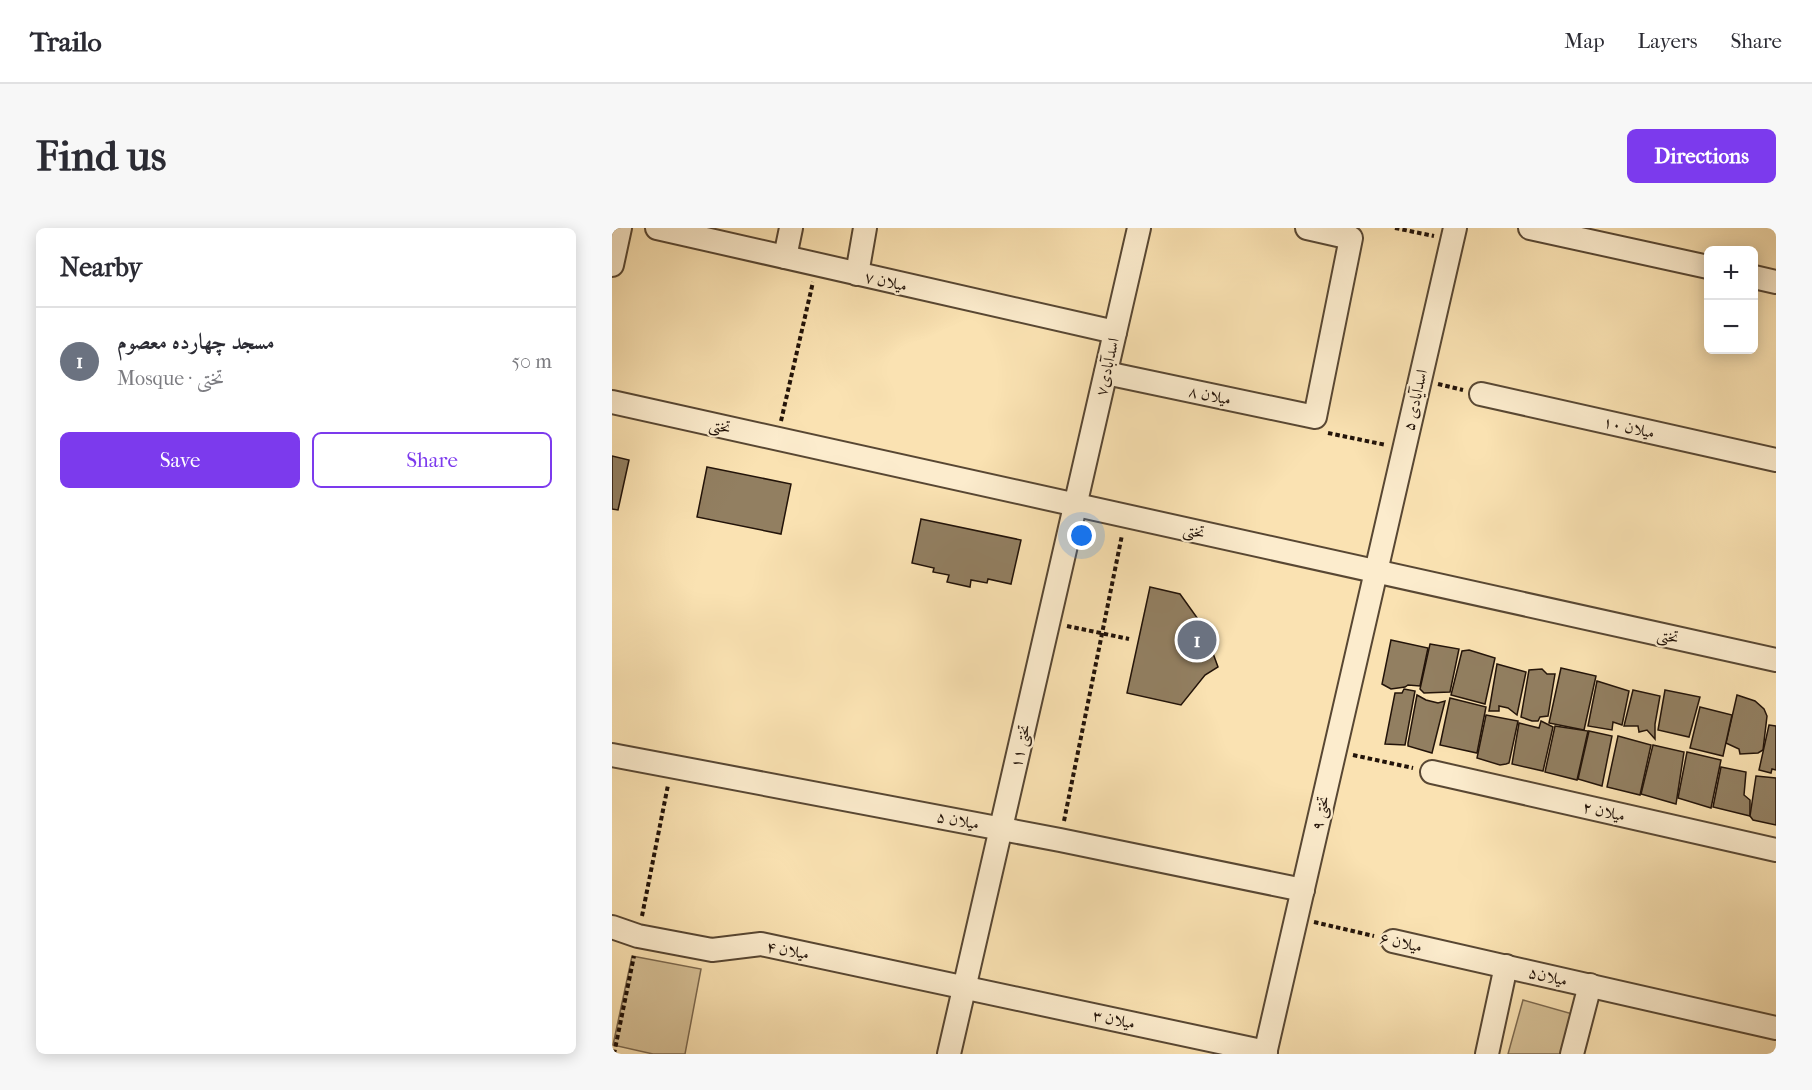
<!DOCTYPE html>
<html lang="en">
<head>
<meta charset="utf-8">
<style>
  :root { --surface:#fff; --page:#f7f7f7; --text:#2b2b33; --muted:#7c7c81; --line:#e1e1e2; --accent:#7c3aed }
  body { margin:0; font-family:"IM FELL French Canon",Amiri,serif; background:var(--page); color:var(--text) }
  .controls { position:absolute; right:18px; top:18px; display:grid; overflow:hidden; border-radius:9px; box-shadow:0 3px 15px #0003 }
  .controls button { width:54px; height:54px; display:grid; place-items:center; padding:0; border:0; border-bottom:2px solid var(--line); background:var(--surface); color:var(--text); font:30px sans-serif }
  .you { position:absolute; left:470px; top:308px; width:21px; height:21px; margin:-15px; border:4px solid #fff; border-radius:50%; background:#1a73e8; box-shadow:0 0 0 9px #1a73e833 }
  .badge { display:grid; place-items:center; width:39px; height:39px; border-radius:50%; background:var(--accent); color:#fff; font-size:20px; font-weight:700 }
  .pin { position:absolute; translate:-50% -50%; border:3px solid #fff; box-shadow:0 2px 6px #0006 }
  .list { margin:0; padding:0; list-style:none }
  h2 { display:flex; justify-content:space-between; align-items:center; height:78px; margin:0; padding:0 24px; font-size:26px }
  h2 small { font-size:20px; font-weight:400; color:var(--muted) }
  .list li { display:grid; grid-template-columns:39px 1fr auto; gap:18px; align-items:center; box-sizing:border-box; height:108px; padding:0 24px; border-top:2px solid var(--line) }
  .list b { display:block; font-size:22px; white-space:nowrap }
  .list p { margin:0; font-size:20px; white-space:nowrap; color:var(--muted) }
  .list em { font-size:20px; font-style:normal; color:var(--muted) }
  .actions { display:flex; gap:12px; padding:18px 24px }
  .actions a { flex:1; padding:14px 0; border:2px solid var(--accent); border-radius:9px; text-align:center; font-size:21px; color:var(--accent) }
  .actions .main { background:var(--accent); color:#fff }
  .map { position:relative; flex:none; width:1164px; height:826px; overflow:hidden; border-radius:9px }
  header { display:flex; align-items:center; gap:36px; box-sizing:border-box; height:84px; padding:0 30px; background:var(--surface); border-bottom:2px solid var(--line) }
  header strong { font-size:28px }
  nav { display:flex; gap:33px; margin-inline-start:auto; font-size:21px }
  .intro { display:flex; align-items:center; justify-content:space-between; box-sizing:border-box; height:144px; padding:0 36px }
  h1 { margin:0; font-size:42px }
  .button { padding:15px 27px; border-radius:9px; background:var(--accent); color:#fff; font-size:21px; font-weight:700 }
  main { display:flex; gap:36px; padding:0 36px }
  aside { flex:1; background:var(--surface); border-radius:9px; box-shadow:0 3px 15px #0003 }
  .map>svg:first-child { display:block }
</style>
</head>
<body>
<header>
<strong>Trailo</strong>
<nav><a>Map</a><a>Layers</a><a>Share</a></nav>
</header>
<div class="intro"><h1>Find us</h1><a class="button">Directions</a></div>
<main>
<aside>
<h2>Nearby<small></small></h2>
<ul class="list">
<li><span class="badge" style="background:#6b7280">1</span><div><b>مسجد چهارده معصوم</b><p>Mosque · تختی</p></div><em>50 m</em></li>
</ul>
<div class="actions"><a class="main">Save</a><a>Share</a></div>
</aside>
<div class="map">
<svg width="1164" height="826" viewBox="0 0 1164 826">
  <rect width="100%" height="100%" fill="#fae2b2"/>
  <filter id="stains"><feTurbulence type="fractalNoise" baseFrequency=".00333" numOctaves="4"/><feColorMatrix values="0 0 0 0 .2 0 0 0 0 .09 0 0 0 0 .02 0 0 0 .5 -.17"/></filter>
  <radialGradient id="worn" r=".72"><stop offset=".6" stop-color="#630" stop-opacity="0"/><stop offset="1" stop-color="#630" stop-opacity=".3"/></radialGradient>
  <g fill="#d5bf95" stroke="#7c694f" stroke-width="1.5">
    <polygon points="20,728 89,741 73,826 41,826 1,817"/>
    <polygon points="911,772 964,787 954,826 896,826"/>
  </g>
  <g fill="#927f61" stroke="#221309" stroke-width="1.5">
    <polygon points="0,228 17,232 6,282 0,281"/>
    <polygon points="95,239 179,256 169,306 85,289"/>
    <polygon points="309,291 409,312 399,356 376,351 375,355 359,352 358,359 335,354 337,347 321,344 322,340 300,335"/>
    <polygon points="538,359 568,366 591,398 606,439 593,447 569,477 515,465"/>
    <polygon points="779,412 816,420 808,458 796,457 793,459 779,461 770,456"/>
    <polygon points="818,416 847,421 838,464 812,465 808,461"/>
    <polygon points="857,422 883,430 873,476 839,467 850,423"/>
    <polygon points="885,436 914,444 905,487 896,480 887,478 887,483 877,483"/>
    <polygon points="949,440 984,448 972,502 937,495"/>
    <polygon points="930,441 935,446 943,446 936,488 928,489 926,493 920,493 909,489 917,442"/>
    <polygon points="985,453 1017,463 1010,497 1001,494 1000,502 976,498"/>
    <polygon points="792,461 803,463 793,517 773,516 783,465 790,465"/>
    <polygon points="1021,462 1048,468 1043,496 1043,511 1035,502 1027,504 1026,498 1012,498"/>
    <polygon points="1053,462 1088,469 1077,509 1046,502"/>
    <polygon points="805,467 814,472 826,475 833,473 820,525 796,518 796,515"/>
    <polygon points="1125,467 1143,473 1152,481 1155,488 1151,522 1146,525 1128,526 1127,521 1114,515"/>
    <polygon points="838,470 874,479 865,525 828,517"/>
    <polygon points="1088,479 1120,487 1111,528 1078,520"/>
    <polygon points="874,487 906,493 897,535 894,536 888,537 865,530"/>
    <polygon points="929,493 941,499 931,543 900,536 907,495 927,500"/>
    <polygon points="1157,497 1164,498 1164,542 1160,541 1159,545 1147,542"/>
    <polygon points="943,498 976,503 965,552 933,544"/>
    <polygon points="977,503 1000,508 990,558 966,551"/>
    <polygon points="1006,508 1039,517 1028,567 995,559"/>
    <polygon points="1041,517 1072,524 1064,576 1029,566"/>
    <polygon points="1075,524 1109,532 1099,580 1066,570"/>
    <polygon points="1109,539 1134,544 1132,567 1138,572 1138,588 1101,579"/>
    <polygon points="1144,548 1164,550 1164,597 1141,592 1138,588"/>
  </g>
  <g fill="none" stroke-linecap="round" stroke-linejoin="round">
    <g stroke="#584733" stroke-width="26">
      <g id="minor">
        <polyline points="45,0 503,104"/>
        <polyline points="918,0 1096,39"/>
        <polyline points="173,29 179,0"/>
        <polyline points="0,37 8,0"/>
        <polyline points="245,46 253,0"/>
        <polyline points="1142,49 1164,54"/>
        <polyline points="494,145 703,189 739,10 695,0"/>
        <polyline points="869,166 1164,232"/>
        <polyline points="0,174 1164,432"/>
        <polyline points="0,527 448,612 691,662"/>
        <polyline points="820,544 1164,622"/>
        <polyline points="0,699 26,708 100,722 149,716 654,824"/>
        <polyline points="781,713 1164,800"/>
        <polyline points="337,826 527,0"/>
        <polyline points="653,826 843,0"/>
        <polyline points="875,826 894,738"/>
        <polyline points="960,826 978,757"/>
      </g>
    </g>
    <g stroke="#221309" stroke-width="4" stroke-dasharray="4.5 3" stroke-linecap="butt">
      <polyline points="783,0 822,8"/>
      <polyline points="826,156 851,162"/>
      <polyline points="169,193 201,54"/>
      <polyline points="716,205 774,217"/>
      <polyline points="455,398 517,411"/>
      <polyline points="741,527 801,540"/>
      <polyline points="452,593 510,307"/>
      <polyline points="30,688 56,557"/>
      <polyline points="702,694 762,708"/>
      <polyline points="2,826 22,728"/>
    </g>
    <use href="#minor" stroke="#fceccd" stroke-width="22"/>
  </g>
  <g text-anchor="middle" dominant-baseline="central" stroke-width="4.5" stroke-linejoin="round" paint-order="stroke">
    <g font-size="16" fill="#221309" stroke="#fceccd">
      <text transform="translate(274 53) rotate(13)">میلان ۷</text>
      <text transform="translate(495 139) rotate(-77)">اسدآبادی۷</text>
      <text transform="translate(598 167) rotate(12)">میلان ۸</text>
      <text transform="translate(803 172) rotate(-77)">اسدآیادی ۵</text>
      <text transform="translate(108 198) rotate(12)">تختی</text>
      <text transform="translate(1017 199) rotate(13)">میلان ۱۰</text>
      <text transform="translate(582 303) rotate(12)">تختی</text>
      <text transform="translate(1056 408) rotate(12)">تختی</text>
      <text transform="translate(408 518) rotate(-77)">تختی ۱۱</text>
      <text transform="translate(992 583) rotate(13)">میلان ۲</text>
      <text transform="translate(708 585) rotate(-77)">تختی ۹</text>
      <text transform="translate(346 592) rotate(11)">میلان ۵</text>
      <text transform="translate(789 714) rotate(13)">میلان ۶</text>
      <text transform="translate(176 722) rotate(11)">میلان ۴</text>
      <text transform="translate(936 748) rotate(13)">میلان۵</text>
      <text transform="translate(502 791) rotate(12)">میلان ۳</text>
    </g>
  </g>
  <rect width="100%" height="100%" filter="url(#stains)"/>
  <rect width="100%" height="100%" fill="url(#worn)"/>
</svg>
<div class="controls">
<button>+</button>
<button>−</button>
</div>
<div class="you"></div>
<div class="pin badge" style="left:585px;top:412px;background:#6b7280">1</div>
</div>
</main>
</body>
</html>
